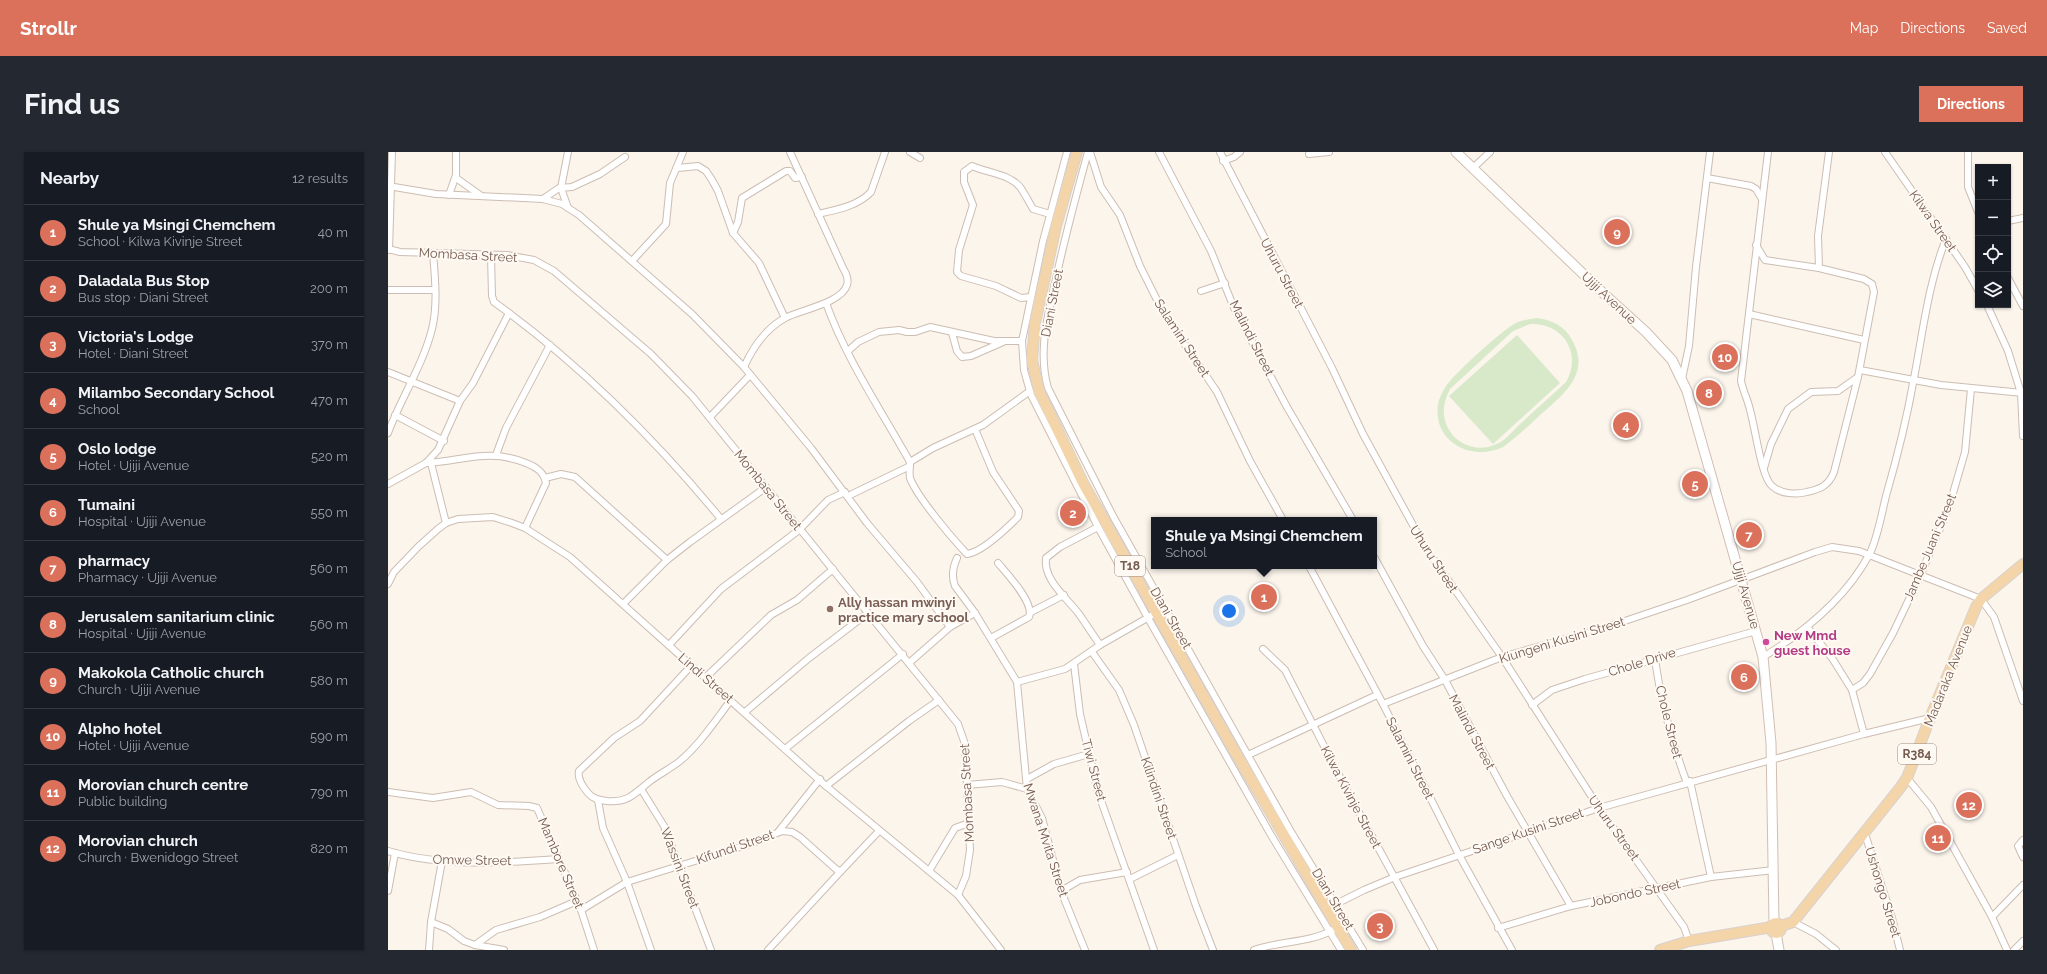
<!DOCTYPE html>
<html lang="en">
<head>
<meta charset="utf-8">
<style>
  :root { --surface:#171b24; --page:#242831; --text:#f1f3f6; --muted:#9ea1a6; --line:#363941; --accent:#db715b }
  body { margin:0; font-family:Raleway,sans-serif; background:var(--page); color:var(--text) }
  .controls { position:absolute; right:12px; top:12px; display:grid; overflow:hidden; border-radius:0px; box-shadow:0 1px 3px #0004 }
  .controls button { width:36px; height:36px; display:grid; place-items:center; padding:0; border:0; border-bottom:1px solid var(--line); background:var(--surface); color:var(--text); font:20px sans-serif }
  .you { position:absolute; left:841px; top:459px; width:14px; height:14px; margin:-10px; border:3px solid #fff; border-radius:50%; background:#1a73e8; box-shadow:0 0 0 6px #1a73e833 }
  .badge { display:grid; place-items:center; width:26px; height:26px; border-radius:50%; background:var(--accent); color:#fff; font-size:13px; font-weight:700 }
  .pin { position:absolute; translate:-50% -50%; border:2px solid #fff; box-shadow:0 1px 4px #0006 }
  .popup { position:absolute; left:763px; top:365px; width:226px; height:52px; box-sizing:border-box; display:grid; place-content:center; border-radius:0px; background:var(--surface); filter:drop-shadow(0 1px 3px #0005); font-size:13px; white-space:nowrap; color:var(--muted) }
  .popup b { font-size:15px; color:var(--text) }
  .popup::after { content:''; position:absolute; left:50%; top:100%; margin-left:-8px; border:8px solid transparent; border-top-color:var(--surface) }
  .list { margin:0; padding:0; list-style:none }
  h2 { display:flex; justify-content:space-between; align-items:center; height:52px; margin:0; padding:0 16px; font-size:17px }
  h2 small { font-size:13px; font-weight:400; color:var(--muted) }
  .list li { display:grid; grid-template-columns:26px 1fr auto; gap:12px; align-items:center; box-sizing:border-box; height:56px; padding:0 16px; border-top:1px solid var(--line) }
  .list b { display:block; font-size:15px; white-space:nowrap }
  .list p { margin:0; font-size:13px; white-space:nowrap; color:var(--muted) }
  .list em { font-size:13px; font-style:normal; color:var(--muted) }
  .icon { flex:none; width:22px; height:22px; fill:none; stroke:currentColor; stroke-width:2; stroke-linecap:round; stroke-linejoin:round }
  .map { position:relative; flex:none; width:1635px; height:798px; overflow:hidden; border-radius:0px }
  header { display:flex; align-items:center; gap:24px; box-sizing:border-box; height:56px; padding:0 20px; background:var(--accent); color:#fff }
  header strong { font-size:19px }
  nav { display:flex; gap:22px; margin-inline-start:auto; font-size:14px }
  .intro { display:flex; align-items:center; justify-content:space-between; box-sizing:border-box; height:96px; padding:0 24px }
  h1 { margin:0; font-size:28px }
  .button { padding:10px 18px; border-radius:0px; background:var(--accent); color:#fff; font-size:14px; font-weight:700 }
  main { display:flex; gap:24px; padding:0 24px }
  aside { flex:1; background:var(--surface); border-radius:0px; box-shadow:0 1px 3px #0004 }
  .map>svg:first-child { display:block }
</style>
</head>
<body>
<header>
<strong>Strollr</strong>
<nav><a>Map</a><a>Directions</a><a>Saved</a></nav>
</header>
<div class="intro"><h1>Find us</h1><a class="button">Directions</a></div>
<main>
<aside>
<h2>Nearby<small>12 results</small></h2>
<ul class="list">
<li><span class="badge">1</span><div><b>Shule ya Msingi Chemchem</b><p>School · Kilwa Kivinje Street</p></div><em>40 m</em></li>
<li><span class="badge">2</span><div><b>Daladala Bus Stop</b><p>Bus stop · Diani Street</p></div><em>200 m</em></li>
<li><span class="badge">3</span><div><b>Victoria's Lodge</b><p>Hotel · Diani Street</p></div><em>370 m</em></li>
<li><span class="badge">4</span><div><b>Milambo Secondary School</b><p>School</p></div><em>470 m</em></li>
<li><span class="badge">5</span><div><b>Oslo lodge</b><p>Hotel · Ujiji Avenue</p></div><em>520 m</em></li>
<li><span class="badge">6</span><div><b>Tumaini</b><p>Hospital · Ujiji Avenue</p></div><em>550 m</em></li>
<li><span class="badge">7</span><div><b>pharmacy</b><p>Pharmacy · Ujiji Avenue</p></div><em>560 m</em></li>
<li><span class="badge">8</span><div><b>Jerusalem sanitarium clinic</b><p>Hospital · Ujiji Avenue</p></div><em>560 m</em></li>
<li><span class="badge">9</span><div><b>Makokola Catholic church</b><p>Church · Ujiji Avenue</p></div><em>580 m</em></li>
<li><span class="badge">10</span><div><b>Alpho hotel</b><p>Hotel · Ujiji Avenue</p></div><em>590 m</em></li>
<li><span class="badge">11</span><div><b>Morovian church centre</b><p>Public building</p></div><em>790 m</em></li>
<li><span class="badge">12</span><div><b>Morovian church</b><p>Church · Bwenidogo Street</p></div><em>820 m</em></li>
</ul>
</aside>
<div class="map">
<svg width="1635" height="798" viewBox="0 0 1635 798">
  <rect width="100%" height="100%" fill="#fbf5ec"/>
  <g fill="#d8e9ca" fill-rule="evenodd">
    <path d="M1149,166C1164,168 1177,174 1184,188C1204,223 1173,244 1150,265C1139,275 1128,286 1115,295C1082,311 1041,287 1051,248C1053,243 1055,238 1058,234C1066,222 1112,180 1126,172C1133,168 1141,167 1149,166ZM1142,172C1174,170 1195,201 1178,230C1162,245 1146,259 1130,274C1123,281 1116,290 1106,293C1090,300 1070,293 1061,278C1053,264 1055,250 1062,237L1125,179Z"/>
    <polygon points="1129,183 1172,231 1105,292 1061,244"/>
  </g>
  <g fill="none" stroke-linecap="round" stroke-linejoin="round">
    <g stroke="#cdbdb2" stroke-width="8">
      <g id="minor">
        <polyline points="68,0 68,26 92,43"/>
        <polyline points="180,0 173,36 180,56"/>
        <polyline points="522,0 532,6"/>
        <polyline points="679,0 655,89 634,189 636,218 643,243 710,375 760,466 883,683 953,798"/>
        <path d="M700,0C689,40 678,81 669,122C661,159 649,198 660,236L725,364L902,678L975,798"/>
        <polyline points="702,0 713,35 732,63 752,114 775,160 829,240 862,309 895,368"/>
        <polyline points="771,0 823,99 846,156 899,255 965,368"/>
        <polyline points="832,0 944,216 975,282 1037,395 1114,505 1211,656 1296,775 1301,789"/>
        <path d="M1380,0L1353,229C1355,239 1360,248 1362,258C1367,274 1373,325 1384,334C1393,342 1408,343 1419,340C1433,337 1441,333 1446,320L1470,225L1486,140L1484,132L1476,127L1431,116L1430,84L1441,0"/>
        <polyline points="1497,0 1577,115 1590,138"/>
        <polyline points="1580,0 1580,35 1590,60"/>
        <polyline points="921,2 941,0"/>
        <polyline points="835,9 846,5 852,0"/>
        <polyline points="290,16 310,14 318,19 324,28 330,39 345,81 371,111 397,166"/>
        <polyline points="1085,16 1102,0"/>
        <polyline points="1319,26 1363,34 1368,37 1374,47"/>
        <polyline points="0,34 48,42 155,47 174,52 191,63 304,162 356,215 423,296 479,371 529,430 562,475"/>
        <polyline points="61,43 68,23"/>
        <polyline points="155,47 171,36 184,35 212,22 237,5"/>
        <path d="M430,62C448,58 470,54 483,40L497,0"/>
        <polyline points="1620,69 1635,66"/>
        <polyline points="345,81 350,70 354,46 398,19 402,19 407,26 414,25"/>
        <polyline points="1368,93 1377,108 1431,116"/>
        <polyline points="0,97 12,100 119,103 146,108 166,119 263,202 304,244 570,572 577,592 582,698 578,724 570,743"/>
        <polyline points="1,98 4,0"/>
        <path d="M103,103L104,144L106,150C192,212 266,286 333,367"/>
        <polyline points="244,109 278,72 282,31 295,0"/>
        <polyline points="1620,126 1635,154"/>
        <polyline points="0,138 47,138"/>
        <polyline points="813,139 837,131"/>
        <path d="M643,145L633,146L608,134L573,124L569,120L571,98L585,53L576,30V20L584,14C600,21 621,22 632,35C637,42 641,50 645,57L662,62"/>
        <path d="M438,151C458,207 493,258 522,310C522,315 521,321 522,326C529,345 564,386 579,402C594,400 619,376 630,365L631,359L605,320L587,277"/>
        <polyline points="1599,153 1620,199 1633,241 1635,284"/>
        <polyline points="1361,162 1476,188"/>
        <polyline points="564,181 569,199 574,205 583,204 615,190"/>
        <polyline points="460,199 470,190 491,180 511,178 519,180 527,180 542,175 606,189 634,189"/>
        <path d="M356,215C365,195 377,177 397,166C412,158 454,151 459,133C461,127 458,121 455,116L402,0"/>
        <polyline points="1472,218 1553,233 1635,241"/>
        <polyline points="0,220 72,249"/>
        <polyline points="1294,227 1301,194 1308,115 1322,0"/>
        <polyline points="7,263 56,289"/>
        <polyline points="322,265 362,223"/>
        <path d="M0,281C13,246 35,213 44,177C50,152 47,126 45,101"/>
        <polyline points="108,303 118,276 162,193"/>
        <polyline points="522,310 545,296 595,273 642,239"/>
        <path d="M38,311C75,309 101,296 138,311C148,315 156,320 158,331L137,376"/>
        <polyline points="43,311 58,371"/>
        <polyline points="1376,316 1383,292 1400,257 1423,240 1450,239 1470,225"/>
        <polyline points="157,326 173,322 187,325 279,408"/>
        <polyline points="0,332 38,311 50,298 72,249 85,231 121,161"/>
        <polyline points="460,344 522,314"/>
        <path d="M710,375L672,395L658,406C655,428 679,446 691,462C698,472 705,483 712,493"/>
        <polyline points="986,405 1035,494 1057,528 1119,644 1183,754"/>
        <path d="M569,406C565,415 563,424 567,434L587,461L629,530L639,637L654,666L673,739L697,798"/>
        <polyline points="921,414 995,552 1071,703 1124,798"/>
        <polyline points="0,432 6,420 31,394 50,377 58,371 70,367 105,365 124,371 137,376 182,405 438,634 570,743 613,798"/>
        <polyline points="236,451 279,408 302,390 377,336"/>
        <polyline points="643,460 676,443"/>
        <polyline points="1419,475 1444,506 1464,538 1476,582"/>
        <path d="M603,486L641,465C647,451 619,422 610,411"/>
        <polyline points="281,493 333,437 411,378 440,348 457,340"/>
        <polyline points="875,497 897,518 956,633 1046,798"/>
        <polyline points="704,500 731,538 746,573 808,754 825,798"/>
        <path d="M1375,505C1418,479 1457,447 1481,403C1489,389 1494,360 1498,344C1509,306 1519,266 1526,226C1535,180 1540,132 1558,87"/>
        <path d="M1267,508C1273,550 1284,591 1299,631"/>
        <polyline points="521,511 562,475 587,461"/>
        <polyline points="686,512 692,562 710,640 766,798"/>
        <path d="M303,514L252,569L226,586L191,619C189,627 195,635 200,641C205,647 211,648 219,649C240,651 246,642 261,630C271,622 282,617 292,609C312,592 327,569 343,548"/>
        <polyline points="318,525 383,463 409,448 445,417"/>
        <polyline points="629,530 677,517 712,493 768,461"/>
        <polyline points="1464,538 1475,531 1482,522 1505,481 1533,422 1561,355 1577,300 1583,237"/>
        <polyline points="995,552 1114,505 1213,477 1299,448 1427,400 1444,395 1471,399 1593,447 1606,465 1635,549"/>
        <polyline points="1144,553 1164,538 1197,527 1368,479"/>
        <polyline points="357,560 421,506 480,461"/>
        <polyline points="397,597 515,502"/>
        <polyline points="860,603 989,543"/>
        <polyline points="1519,626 1543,655 1604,765 1619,798"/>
        <polyline points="639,627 666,612 701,602"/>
        <polyline points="1302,629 1323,725"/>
        <polyline points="579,633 614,630 639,637"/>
        <polyline points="438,634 521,569 551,548"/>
        <polyline points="253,637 276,674 323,798"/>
        <polyline points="0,640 45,646 83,640 110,653 141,654 149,656 193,758 206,798"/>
        <polyline points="210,648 215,676 239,730 263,798"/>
        <polyline points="390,680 432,627"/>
        <polyline points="1477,682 1504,766 1512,798"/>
        <polyline points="1635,688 1630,694 1635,705"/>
        <path d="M0,699C54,715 114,711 170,707"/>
        <polyline points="541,719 567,676 581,671"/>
        <polyline points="742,727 790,703"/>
        <polyline points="0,739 7,701"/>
        <polyline points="673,739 692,728 739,720"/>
        <polyline points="948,752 976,738 1007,725 1211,656 1476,582 1542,566"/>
        <polyline points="193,758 239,730 362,692 394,679 404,680 412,685 449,718 453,719 491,679"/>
        <polyline points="1604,765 1635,733"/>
        <polyline points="43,770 60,777 76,789 87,793 108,778 152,765 189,749"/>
        <polyline points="1405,770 1428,782 1448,798"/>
        <polyline points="1110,776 1183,754 1323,725 1386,718"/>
        <polyline points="87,793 116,798"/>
        <polyline points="41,798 43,770 54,709"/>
        <polyline points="380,798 453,719"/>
        <path d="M866,798C891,789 921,791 945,778"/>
        <polyline points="1626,798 1635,789"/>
      </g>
    </g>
    <g stroke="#d2beb2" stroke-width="11">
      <g id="secondary">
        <polyline points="1068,0 1215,141 1258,180 1284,208 1299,239 1375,505 1383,591 1386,771"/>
        <polyline points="1388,781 1391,798"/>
      </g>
    </g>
    <g stroke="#d8d1ce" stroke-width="12">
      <g id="primary">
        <polyline points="689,0 668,74 647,171 644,208 651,239 695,331 846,598 963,798"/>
        <circle cx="1388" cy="776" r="5"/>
        <polyline points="1393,774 1405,770 1512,636 1519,626 1542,566 1588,455 1593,447 1635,412"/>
        <polyline points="1272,798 1301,789 1384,775"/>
      </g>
    </g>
    <use href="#minor" stroke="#fff" stroke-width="6"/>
    <use href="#secondary" stroke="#fff" stroke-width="9"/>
    <use href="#primary" stroke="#f4d5aa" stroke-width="10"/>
  </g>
  <circle fill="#8d6e63" stroke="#fef9f2" stroke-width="1.5" cx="442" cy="457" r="4"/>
  <circle fill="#d1479c" stroke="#fef9f2" stroke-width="1.5" cx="1378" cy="490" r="4"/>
  <g text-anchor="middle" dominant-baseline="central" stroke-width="4" stroke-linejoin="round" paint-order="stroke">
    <g fill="#fef9f2" stroke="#9e8a81" stroke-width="1">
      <rect x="727" y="404" width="30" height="20" rx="3"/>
      <rect x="1510" y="592" width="38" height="20" rx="3"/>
    </g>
    <g font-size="12" font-weight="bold" fill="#755b50">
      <text x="742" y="414">T18</text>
      <text x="1529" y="602">R384</text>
    </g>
    <g font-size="13" fill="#755b50" stroke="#fef9f2">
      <text transform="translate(1545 69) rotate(55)">Kilwa Street</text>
      <text transform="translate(80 103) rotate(3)">Mombasa Street</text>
      <text transform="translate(894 121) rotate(62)">Uhuru Street</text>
      <text transform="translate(1221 146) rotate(43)">Ujiji Avenue</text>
      <text transform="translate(664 151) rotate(-79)">Diani Street</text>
      <text transform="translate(794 186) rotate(57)">Salamini Street</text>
      <text transform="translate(864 186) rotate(63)">Malindi Street</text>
      <text transform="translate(380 338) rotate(51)">Mombasa Street</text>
      <text transform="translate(1542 395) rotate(-67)">Jambe Juani Street</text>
      <text transform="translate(1046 407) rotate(57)">Uhuru Street</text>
      <text transform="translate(1358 443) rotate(74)">Ujiji Avenue</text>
      <text transform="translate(783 466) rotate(60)">Diani Street</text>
      <text transform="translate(1174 488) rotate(-17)">Kiungeni Kusini Street</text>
      <text transform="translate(1254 510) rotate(-17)">Chole Drive</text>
      <text transform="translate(1560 524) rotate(-68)">Madaraka Avenue</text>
      <text transform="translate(318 526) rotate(41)">Lindi Street</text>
      <text transform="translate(1281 570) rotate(76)">Chole Street</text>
      <text transform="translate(1084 580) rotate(62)">Malindi Street</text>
      <text transform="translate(1022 606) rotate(63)">Salamini Street</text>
      <text transform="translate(706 618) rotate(75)">Tiwi Street</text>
      <text transform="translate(579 641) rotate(-93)">Mombasa Street</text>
      <text transform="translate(963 645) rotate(62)">Kilwa Kivinje Street</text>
      <text transform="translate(771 646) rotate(71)">Kilindini Street</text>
      <text transform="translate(1226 676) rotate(54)">Uhuru Street</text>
      <text transform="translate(1140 679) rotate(-19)">Sange Kusini Street</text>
      <text transform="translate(658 688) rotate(72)">Mwana Mvita Street</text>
      <text transform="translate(347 695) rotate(-19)">Kifundi Street</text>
      <text transform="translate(84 708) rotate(1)">Omwe Street</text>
      <text transform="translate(173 711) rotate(67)">Mambore Street</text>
      <text transform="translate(292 716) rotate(69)">Wassini Street</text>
      <text transform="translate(1495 740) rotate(73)">Ushongo Street</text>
      <text transform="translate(1247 741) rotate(-12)">Jobondo Street</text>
      <text transform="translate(945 747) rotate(59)">Diani Street</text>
    </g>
    <g font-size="13" font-weight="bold" fill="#785e54" stroke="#fef9f2" text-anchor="start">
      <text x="450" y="450">Ally hassan mwinyi<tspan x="450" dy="15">practice mary school</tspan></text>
    </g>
    <g font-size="13" font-weight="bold" fill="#b23c85" stroke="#fef9f2" text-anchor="start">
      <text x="1386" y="483">New Mmd<tspan x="1386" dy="15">guest house</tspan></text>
    </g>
  </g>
</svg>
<div class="controls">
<button>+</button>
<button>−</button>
<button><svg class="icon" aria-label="locate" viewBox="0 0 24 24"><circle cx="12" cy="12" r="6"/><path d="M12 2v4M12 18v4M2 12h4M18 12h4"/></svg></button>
<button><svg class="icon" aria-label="layers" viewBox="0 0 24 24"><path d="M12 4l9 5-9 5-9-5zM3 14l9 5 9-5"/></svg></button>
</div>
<div class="you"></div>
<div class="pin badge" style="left:876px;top:445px">1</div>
<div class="popup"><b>Shule ya Msingi Chemchem</b>School</div>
<div class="pin badge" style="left:685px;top:361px">2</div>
<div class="pin badge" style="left:992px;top:774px">3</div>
<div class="pin badge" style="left:1238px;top:273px">4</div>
<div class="pin badge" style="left:1307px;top:332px">5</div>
<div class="pin badge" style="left:1356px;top:525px">6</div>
<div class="pin badge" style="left:1361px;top:383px">7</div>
<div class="pin badge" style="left:1321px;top:241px">8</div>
<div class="pin badge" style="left:1229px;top:80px">9</div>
<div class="pin badge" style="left:1337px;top:205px">10</div>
<div class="pin badge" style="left:1550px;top:686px">11</div>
<div class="pin badge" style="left:1581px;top:653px">12</div>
</div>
</main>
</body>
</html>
